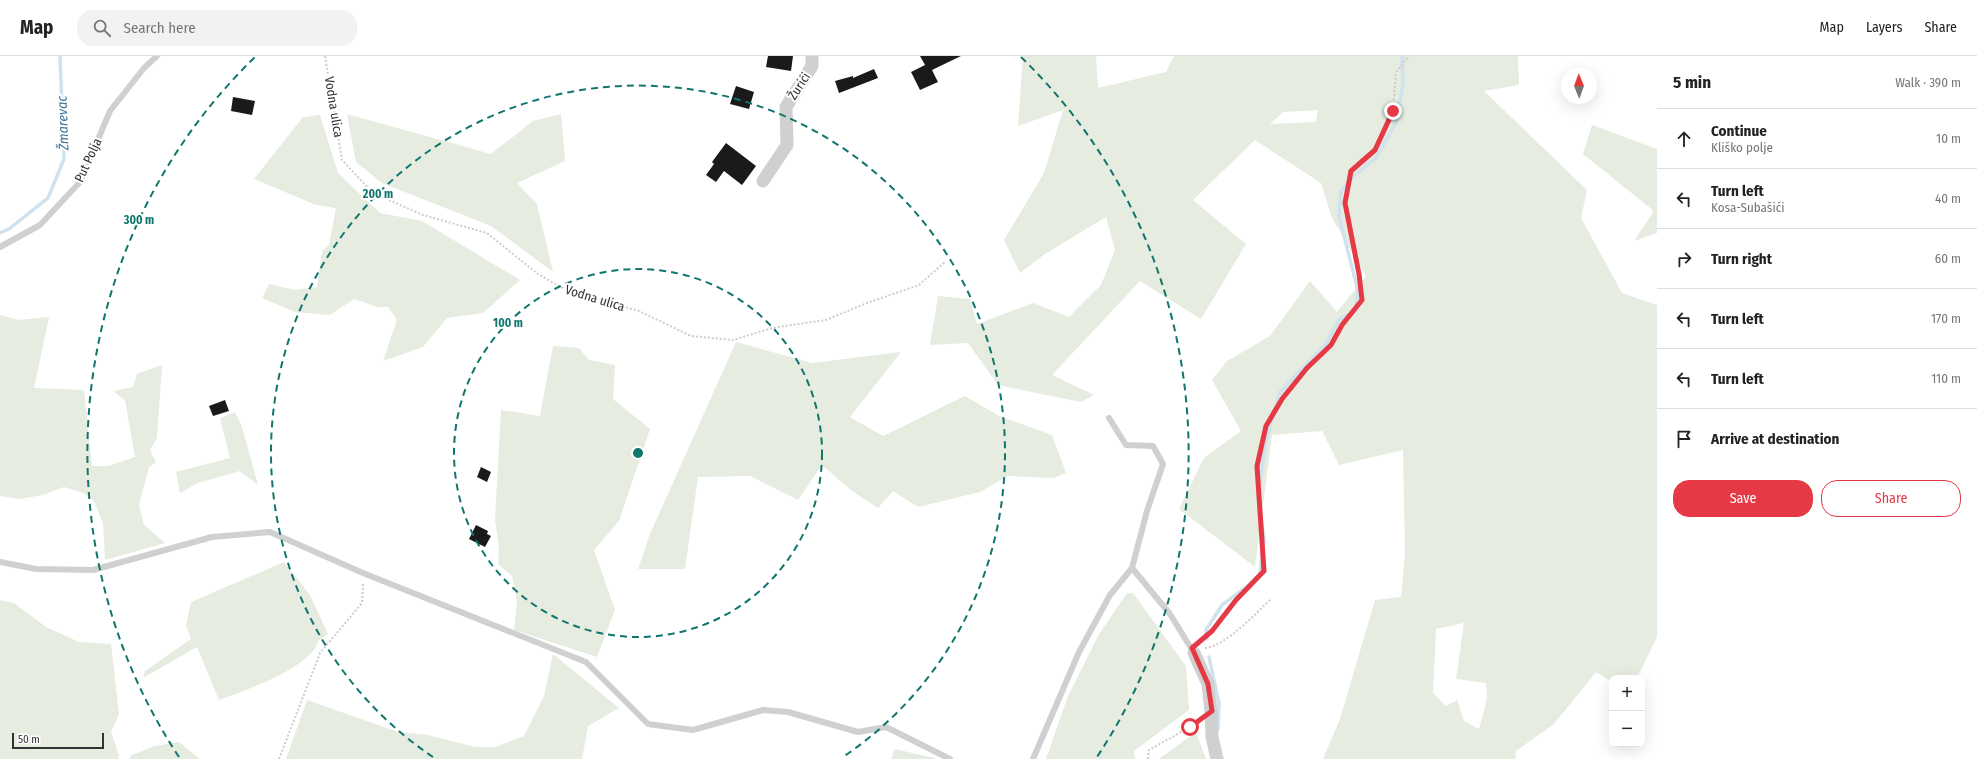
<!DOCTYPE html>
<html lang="en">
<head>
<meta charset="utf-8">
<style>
  :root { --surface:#fff; --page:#f2f2f2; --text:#222; --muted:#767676; --line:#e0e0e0; --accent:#e63946 }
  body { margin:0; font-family:"Fira Sans Condensed",sans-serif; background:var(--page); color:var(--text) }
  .controls { position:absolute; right:12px; bottom:12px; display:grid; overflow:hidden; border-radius:8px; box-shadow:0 4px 16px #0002 }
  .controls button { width:36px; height:36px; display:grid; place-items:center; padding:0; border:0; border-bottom:1px solid var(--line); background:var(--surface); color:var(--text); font:20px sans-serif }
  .compass { position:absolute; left:1561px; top:12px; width:36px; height:36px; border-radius:50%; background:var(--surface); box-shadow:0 4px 16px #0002; rotate:359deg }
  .scale { position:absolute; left:12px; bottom:10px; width:92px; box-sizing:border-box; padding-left:4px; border:2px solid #333; border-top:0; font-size:11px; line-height:14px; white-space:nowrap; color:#333; -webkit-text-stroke:3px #fff; paint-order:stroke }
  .stop { position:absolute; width:12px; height:12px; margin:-9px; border:3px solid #e63946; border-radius:50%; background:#fff }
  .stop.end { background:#e63946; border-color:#fff; box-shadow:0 1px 4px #0008 }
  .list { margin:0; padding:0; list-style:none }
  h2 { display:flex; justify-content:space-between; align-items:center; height:52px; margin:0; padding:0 16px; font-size:17px }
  h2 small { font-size:13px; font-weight:400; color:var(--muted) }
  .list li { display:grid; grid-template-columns:26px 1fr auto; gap:12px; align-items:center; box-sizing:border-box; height:60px; padding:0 16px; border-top:1px solid var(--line) }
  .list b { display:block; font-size:15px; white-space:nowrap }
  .list p { margin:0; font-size:13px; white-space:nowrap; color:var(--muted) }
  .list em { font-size:13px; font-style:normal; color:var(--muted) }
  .actions { display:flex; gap:8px; padding:12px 16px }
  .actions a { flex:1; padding:9px 0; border:1px solid var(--accent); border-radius:16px; text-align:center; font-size:14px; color:var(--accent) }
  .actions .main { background:var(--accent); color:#fff }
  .icon { flex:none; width:22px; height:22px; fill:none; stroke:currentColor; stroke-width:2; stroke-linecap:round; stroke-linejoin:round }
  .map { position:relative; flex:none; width:1657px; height:703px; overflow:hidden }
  header { display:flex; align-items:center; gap:24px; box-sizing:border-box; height:56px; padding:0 20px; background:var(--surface); border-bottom:1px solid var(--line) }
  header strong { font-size:19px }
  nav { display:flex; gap:22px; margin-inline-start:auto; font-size:14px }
  .search { width:280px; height:36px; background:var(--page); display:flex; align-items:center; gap:10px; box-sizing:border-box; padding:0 14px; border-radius:16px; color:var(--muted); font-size:15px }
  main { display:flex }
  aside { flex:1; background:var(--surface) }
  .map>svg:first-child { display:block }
</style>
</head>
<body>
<header>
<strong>Map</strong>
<div class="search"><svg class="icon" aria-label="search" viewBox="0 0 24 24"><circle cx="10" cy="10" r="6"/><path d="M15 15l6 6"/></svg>Search here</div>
<nav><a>Map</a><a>Layers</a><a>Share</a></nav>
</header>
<main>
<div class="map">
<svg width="1657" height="703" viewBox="0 0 1657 703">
  <rect width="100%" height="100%" fill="#fff"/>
  <g fill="#e6ecdf" fill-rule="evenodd">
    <path d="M1023,0H1096L1098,32L1166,16L1174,0H1518L1519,29L1484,35L1587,134L1581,162L1622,237L1657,249V581L1637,622H1612V626L1596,616L1554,668L1516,695L1515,703H1323L1340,663L1375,544L1401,541L1405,499L1403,394L1339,409L1322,375L1272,379L1255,511L1179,453L1204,402L1241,375L1212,324L1227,305L1270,280L1310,225L1337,256L1366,220L1332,162L1321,127L1255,84L1193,144L1246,188L1201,263L1140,225L1052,319L1094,339L1081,346L998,329L968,287L930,289L938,240L970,243L977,268L1033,247L1069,261L1101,229L1115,194L1106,161L1045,198L1020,217L1004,184L1044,117L1063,54L1018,70ZM1318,54L1316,66L1270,68L1283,56ZM1464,567L1456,623L1486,627L1487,643L1479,673L1464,665L1457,644L1446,650L1433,637L1436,573Z"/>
    <polygon points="347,58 491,98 533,65 561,58 565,105 517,127 537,148 553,216 491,170 382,127 356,106"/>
    <polygon points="320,59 338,117 380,157 422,165 520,224 483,257 447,262 423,291 383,305 397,264 388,251 378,251 354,243 330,259 295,256 262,242 269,228 295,234 317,231 322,195 329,189 336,152 316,149 254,123 303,61"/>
    <polygon points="1592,69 1657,93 1657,177 1634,185 1654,155 1583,98"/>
    <polygon points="0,259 18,264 49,261 34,332 84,334 92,410 108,410 135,401 125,344 113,335 133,331 137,318 162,309 157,382 150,394 156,406 149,411 139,449 144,469 165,487 105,504 103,467 94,445 83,437 64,431 43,439 19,443 0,440"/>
    <polygon points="736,286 812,307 901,296 850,361 883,380 965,340 999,360 1052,379 1066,417 1053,422 1008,420 980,436 918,451 893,435 878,452 852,435 822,409 798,444 750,420 698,421 685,513 638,513 650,478"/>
    <polygon points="553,290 579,292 589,304 615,309 613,343 650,373 619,465 594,494 615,554 597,601 514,574 517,545 512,520 498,508 499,490 495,464 501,354 540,360"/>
    <polygon points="235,356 242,371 258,429 240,415 198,427 180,437 176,416 230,402 220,362"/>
    <path d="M284,506L310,539L328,578L318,585C313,611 242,636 219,644L197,591L143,622L145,615L191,583L186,569L191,546Z"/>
    <polygon points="1127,537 1133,537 1186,610 1189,654 1134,695 1135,703 1046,703 1068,640 1098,580"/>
    <polygon points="0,544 14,547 46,571 79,586 111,588 119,658 111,676 119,699 118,703 0,703"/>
    <polygon points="553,598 619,652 588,670 582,703 286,703 307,644 398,676 428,679 475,691 495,691 524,680 544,640"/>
    <polygon points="1196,676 1206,703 1159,703"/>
    <polygon points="179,686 200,703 130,703 130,700 154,690"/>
    <polygon points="895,693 934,702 936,703 891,703"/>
  </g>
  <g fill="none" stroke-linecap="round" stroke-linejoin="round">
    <g stroke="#cfe2ee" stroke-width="3.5">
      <polyline points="0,177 9,173 48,142 64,103 60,0"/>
      <polyline points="1207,583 1206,574 1222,549 1249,529 1260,518 1264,482 1258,442 1265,388 1280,336 1325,289 1339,264 1355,255 1358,235 1339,160 1341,135 1356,118 1376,102 1396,67 1403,28 1402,1 1403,0"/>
      <polyline points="1209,601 1219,647 1218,673"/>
    </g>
  </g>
  <g fill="#1a1a1a">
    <polygon points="768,0 793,0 791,15 766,11"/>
    <polygon points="920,0 961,0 932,14 938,26 920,34 911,16 925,9"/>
    <polygon points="874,13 878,22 839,37 835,25 853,20 853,22"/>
    <polygon points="736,30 754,36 749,53 730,48"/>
    <polygon points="233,41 255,45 252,59 231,55"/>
    <polygon points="726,87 756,110 742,129 724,115 716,126 706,119 714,108 712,106"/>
    <polygon points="225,344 229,355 213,360 209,350"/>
    <polygon points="481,411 491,416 487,426 477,421"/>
    <polygon points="476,469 488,475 487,478 491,480 485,491 469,483"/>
  </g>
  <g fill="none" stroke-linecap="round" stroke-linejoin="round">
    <g stroke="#cdcdcd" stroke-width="2" stroke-dasharray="2 2" stroke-linecap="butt">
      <polyline points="325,0 342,104 373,137 423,159 487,177 538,218 568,235 639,255 691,280 733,284 772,272 826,264 867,247 919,229 945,206"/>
      <polyline points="1198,586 1212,575 1236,544 1264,515 1257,410 1266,370 1282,343 1307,312 1331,289 1342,269 1362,244 1359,218 1345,147 1351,115 1375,94 1393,55 1396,16 1409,0"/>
      <path d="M1205,592C1226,590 1255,558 1271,543"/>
      <polyline points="279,703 320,597 362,547 363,527"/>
      <polyline points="1148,703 1149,694 1190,671 1199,663"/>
    </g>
    <g stroke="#d0d0d0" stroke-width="6">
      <polyline points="0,191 40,169 80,126 110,55 144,12 157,0"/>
      <polyline points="0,506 36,513 93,514 212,481 270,476 363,517 586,606 648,668 693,674 763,654 788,656 858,676 886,671 950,703"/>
      <polyline points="1132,512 1170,558 1194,597"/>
      <polyline points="1033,703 1079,596 1110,539 1132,512 1147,455 1163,408 1153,390 1126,389 1109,362"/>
    </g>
    <g stroke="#d0d0d0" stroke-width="13">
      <polyline points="763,125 787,89 786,51 812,10 812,0"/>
      <polyline points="1194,597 1208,628 1211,655 1212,681 1217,703"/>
    </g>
  </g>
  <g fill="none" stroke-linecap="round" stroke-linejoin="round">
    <polyline stroke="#e63946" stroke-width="5" points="1190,671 1212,655 1208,628 1192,592 1212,575 1236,544 1264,515 1257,410 1266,370 1282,343 1307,312 1331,289 1342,269 1362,244 1359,218 1345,147 1351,115 1375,94 1393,55"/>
  </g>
  <g fill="none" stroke="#0f766e" stroke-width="2" stroke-dasharray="7 5">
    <circle cx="638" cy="397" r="184"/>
    <path d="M433 701A367 367 0 1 1 843 701"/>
    <path d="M179 701A551 551 0 0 1 255 1M1021 1A551 551 0 0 1 1097 701"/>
  </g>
  <g text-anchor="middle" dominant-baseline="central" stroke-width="4" stroke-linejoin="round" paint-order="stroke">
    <g font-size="13" fill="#333" stroke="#fff">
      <text transform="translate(799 30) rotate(-57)">Žurići</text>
      <text transform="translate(334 51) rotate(81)">Vodna ulica</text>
      <text transform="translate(88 104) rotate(-65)">Put Polja</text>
      <text transform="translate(595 242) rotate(17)">Vodna ulica</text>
    </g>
    <g font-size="14" font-style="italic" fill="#3f7597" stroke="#fff">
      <text transform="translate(63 67) rotate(-92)">Žmarevac</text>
    </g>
  </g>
  <circle cx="638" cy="397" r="6" fill="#0f766e" stroke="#fff" stroke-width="2"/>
  <g font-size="12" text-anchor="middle" font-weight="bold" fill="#0f766e" stroke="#fff" stroke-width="4" stroke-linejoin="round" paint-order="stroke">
    <text x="378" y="142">200 m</text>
    <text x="139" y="168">300 m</text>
    <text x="508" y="271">100 m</text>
  </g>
</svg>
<div class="controls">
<button>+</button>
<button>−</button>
</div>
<svg class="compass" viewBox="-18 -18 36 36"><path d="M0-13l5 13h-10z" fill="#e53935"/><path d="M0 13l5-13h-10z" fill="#767676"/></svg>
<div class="scale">50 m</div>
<div class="stop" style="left:1190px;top:671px"></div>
<div class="stop end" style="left:1393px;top:55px"></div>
</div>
<aside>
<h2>5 min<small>Walk · 390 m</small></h2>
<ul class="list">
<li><svg class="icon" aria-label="ahead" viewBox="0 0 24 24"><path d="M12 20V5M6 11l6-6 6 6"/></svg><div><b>Continue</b><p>Kliško polje</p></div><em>10 m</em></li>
<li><svg class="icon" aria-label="left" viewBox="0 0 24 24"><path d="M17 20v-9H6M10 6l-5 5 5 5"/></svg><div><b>Turn left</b><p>Kosa-Subašići</p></div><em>40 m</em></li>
<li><svg class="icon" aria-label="right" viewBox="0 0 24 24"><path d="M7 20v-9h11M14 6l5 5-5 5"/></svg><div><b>Turn right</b></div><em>60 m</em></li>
<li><svg class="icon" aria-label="left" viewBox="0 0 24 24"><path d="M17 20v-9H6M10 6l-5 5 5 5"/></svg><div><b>Turn left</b></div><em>170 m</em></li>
<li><svg class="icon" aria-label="left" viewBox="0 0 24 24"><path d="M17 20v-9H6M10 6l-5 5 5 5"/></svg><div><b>Turn left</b></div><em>110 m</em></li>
<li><svg class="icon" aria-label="arrive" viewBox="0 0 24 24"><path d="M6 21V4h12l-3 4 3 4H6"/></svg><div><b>Arrive at destination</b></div></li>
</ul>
<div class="actions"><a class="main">Save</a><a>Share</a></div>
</aside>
</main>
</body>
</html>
